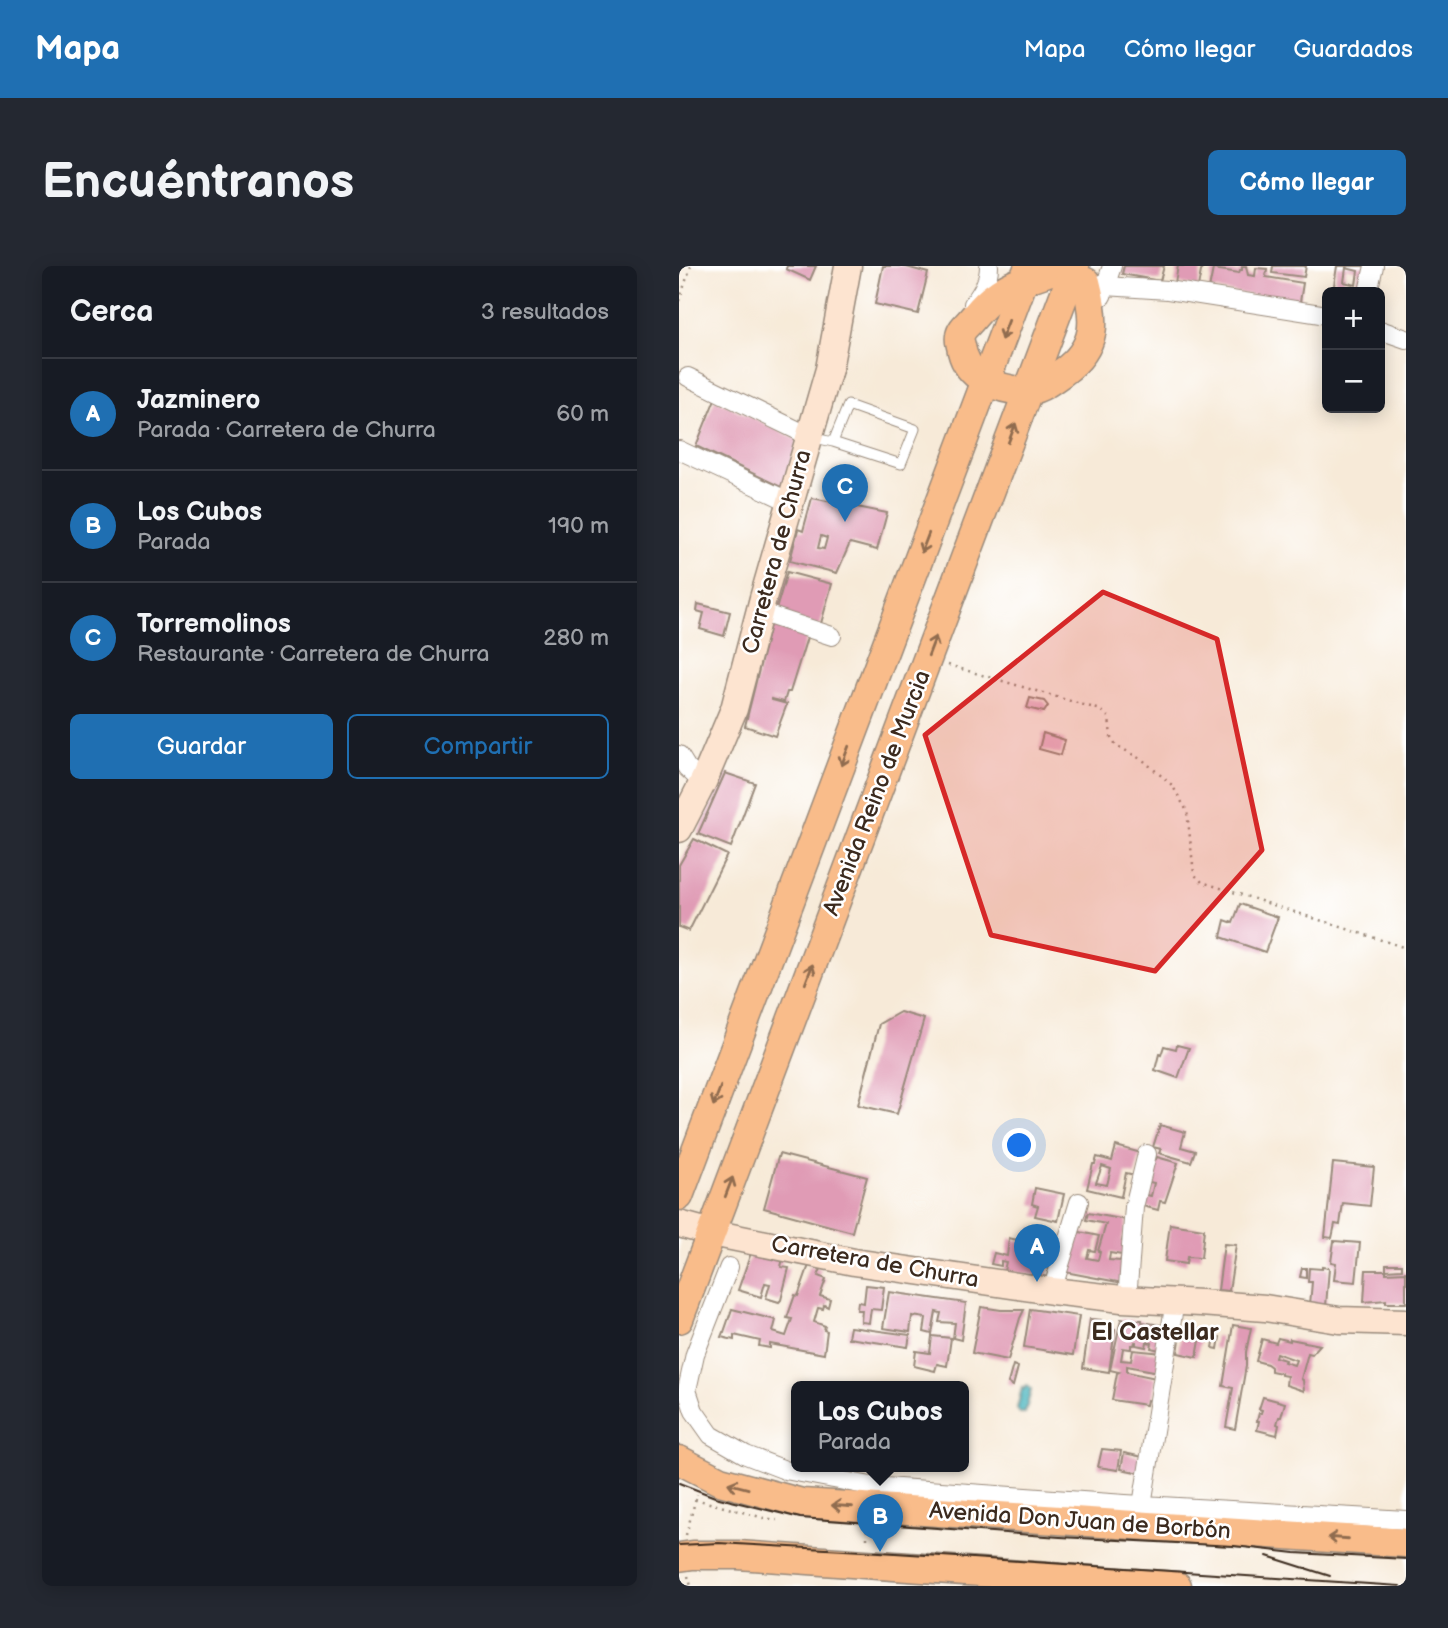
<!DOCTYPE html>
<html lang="es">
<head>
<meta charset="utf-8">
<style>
  :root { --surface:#171b24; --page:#242831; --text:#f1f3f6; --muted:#9ea1a6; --line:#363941; --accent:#1f6fb2 }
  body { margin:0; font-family:"Balsamiq Sans",sans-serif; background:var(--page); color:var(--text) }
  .controls { position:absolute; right:21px; top:21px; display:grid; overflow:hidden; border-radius:10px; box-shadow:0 4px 18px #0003 }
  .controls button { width:63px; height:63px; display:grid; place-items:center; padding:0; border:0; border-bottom:2px solid var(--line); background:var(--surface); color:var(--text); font:35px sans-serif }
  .you { position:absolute; left:341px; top:880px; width:24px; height:24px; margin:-18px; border:5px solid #fff; border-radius:50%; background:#1a73e8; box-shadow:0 0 0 10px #1a73e833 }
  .badge { display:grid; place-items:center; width:46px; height:46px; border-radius:50%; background:var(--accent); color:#fff; font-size:23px; font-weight:700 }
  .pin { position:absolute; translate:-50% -58px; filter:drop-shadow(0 2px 4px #0008) }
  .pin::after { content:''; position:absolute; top:37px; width:24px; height:21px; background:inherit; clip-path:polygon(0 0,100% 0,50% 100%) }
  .popup { position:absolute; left:112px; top:1115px; width:178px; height:91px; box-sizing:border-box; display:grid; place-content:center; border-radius:10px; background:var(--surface); filter:drop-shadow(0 2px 5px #0005); font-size:23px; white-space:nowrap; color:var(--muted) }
  .popup b { font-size:26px; color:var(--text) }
  .popup::after { content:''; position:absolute; left:50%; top:100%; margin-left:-14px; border:14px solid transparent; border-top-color:var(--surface) }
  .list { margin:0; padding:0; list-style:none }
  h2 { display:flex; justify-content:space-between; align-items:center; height:91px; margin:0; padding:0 28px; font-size:30px }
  h2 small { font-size:23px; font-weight:400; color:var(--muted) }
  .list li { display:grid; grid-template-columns:46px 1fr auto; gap:21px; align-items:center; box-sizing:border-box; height:112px; padding:0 28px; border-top:2px solid var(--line) }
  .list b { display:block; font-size:26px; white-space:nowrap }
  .list p { margin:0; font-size:23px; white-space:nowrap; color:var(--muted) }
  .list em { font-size:23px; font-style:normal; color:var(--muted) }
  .actions { display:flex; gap:14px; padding:21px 28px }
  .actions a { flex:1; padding:16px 0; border:2px solid var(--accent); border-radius:10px; text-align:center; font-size:24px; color:var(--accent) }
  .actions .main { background:var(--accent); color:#fff }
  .map { position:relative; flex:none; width:727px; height:1320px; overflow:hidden; border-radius:10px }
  header { display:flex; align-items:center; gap:42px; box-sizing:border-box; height:98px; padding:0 35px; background:var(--accent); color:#fff }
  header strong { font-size:33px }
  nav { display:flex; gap:38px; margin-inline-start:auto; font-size:24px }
  .intro { display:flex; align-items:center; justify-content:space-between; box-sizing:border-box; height:168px; padding:0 42px }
  h1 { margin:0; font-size:49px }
  .button { padding:18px 32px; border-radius:10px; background:var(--accent); color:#fff; font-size:24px; font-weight:700 }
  main { display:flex; gap:42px; padding:0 42px }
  aside { flex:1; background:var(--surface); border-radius:10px; box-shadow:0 4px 18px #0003 }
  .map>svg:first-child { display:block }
</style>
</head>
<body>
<header>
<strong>Mapa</strong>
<nav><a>Mapa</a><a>Cómo llegar</a><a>Guardados</a></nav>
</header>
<div class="intro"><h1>Encuéntranos</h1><a class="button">Cómo llegar</a></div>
<main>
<aside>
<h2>Cerca<small>3 resultados</small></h2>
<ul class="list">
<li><span class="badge">A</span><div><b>Jazminero</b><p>Parada · Carretera de Churra</p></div><em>60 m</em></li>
<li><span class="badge">B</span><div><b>Los Cubos</b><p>Parada</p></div><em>190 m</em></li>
<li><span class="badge">C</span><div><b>Torremolinos</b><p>Restaurante · Carretera de Churra</p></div><em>280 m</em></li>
</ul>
<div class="actions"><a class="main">Guardar</a><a>Compartir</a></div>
</aside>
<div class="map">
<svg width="727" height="1320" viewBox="0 0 727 1320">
  <rect width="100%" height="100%" fill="#fff"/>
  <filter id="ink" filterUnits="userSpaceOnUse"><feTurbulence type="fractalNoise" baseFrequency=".0143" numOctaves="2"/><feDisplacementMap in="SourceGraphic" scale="14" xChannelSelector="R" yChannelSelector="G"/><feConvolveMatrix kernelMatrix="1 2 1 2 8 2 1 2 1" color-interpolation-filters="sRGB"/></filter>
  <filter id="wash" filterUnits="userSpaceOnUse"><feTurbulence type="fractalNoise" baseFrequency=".00686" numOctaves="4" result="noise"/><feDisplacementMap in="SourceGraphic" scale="28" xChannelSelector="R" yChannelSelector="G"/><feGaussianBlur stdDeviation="1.57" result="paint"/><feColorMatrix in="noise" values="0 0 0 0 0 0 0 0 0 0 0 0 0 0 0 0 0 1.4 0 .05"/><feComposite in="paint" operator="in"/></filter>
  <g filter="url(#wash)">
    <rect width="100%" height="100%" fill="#f7ead8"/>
    <polygon fill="#41b1bb" stroke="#3e6e6c" stroke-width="2" points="347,1120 350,1121 352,1124 346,1147 341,1147 338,1143 343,1122 345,1123"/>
    <g id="blocks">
      <g fill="#e09bb5" fill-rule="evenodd">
        <polygon points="108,0 137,0 131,14 107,3"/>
        <polygon points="204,0 224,0 249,7 239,48 196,38"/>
        <polygon points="445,0 485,0 481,15 443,8"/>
        <polygon points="499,0 523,0 519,21 496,17"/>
        <polygon points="563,0 567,0 569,9 576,10 577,2 588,3 587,11 624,17 621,36 530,23 534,3 560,7 561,4 563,4"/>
        <polygon points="594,0 627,0 625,11 593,7"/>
        <path d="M658,0H689L684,26H654ZM667,2L679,5L677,19L665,16Z"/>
        <polygon points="36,133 119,174 104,222 17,180"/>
        <path d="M133,232L208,247L198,284L171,277L158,307L111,295L119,263L124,265ZM142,270L148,272L145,283L139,282Z"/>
        <polygon points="108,306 153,318 141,361 96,347"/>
        <polygon points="19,338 51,346 45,370 21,363 25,347 18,345"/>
        <polygon points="92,355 129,368 111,426 108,426 105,436 93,433 93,434 108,438 96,470 66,460"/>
        <polygon points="351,432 365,435 369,440 365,446 348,442"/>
        <polygon points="364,467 386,474 382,489 360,483"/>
        <polygon points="46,507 76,517 52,581 19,568"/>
        <polygon points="15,573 48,589 10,665 0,661 0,599"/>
        <polygon points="561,638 599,651 586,686 542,671 546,654 554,657"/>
        <polygon points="221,746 245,753 218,848 179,839 200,758"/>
        <polygon points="498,779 510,782 499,812 476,804 480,788 482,789 485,780 497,783"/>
        <polygon points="481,859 506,866 502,881 516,885 512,896 480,887 482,883 474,881"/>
        <path d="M437,880L462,887L456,909L447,907L442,931L408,923L414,898H416L418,891L433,895ZM423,900L432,903L428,919L417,917Z"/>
        <polygon points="100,888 188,911 173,966 85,942"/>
        <polygon points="478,891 499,897 486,936 481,935 479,944 460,939 463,928 472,930 475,917 466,915 472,892 477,893"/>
        <polygon points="654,897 695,901 691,940 664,937 661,959 656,958 653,972 646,971"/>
        <polygon points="356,922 385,928 379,955 356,950 359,940 353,938"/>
        <path d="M409,947L448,954L443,975H446L444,1017L386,1006L396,965L420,970L416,985L410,984L408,992L419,994L421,986L419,985L427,958L407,954ZM431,987L443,989L441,995L430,994Z"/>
        <polygon points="491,958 525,963 522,992 508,991 507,998 486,995"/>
        <polygon points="353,962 376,969 368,1011 325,1005 327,996 322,995 322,1000 312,998 315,987 328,990 330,972 346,976 347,969 351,970 351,975 359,976 359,979 367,979 369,972 351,969"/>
        <polygon points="655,975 681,977 677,1016 655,1014 657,997 652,996"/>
        <polygon points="545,978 557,979 550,1025 539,1024"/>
        <polygon points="73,984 104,992 102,1001 110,1002 102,1034 100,1036 87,1032 91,1018 86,1017 82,1031 59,1024"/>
        <polygon points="707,998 723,998 723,1003 707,1004"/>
        <polygon points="130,999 142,1003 139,1010 147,1013 141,1030 151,1033 149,1041 145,1039 144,1043 139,1042 135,1056 146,1060 145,1064 148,1065 145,1088 91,1078 91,1082 80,1080 81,1075 55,1069 55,1074 42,1071 44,1066 45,1066 53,1043 97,1054 94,1066 107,1070 113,1053 108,1052 116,1029 119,1030"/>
        <polygon points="643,1001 650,1002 647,1040 631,1039 633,1016 629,1016 630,1002 643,1003"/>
        <polygon points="623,1002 627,1002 627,1012 621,1011"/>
        <polygon points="687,1004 707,1004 707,1007 727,1006 727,1037 707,1037 707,1034 685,1036"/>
        <polygon points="187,1019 205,1021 202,1044 192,1043 190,1057 182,1056 183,1044 178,1044 179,1036 185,1037"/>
        <polygon points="210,1026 287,1037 282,1074 274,1072 276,1057 260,1056 262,1047 257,1046 253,1068 245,1066 247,1052 233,1050 231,1066 204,1062"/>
        <polygon points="302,1041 322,1044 345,1044 341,1052 329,1094 293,1087"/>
        <polygon points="351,1043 400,1050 394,1089 345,1081"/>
        <polygon points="411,1053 422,1054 421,1061 436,1063 430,1106 404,1102"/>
        <polygon points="442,1053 458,1055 458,1054 463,1054 463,1056 482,1059 481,1069 483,1069 481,1084 472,1082 473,1077 468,1076 467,1081 457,1079 457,1076 456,1076 455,1079 452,1079 452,1083 444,1082 442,1094 452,1095 454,1084 484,1087 480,1106 448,1100 448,1106 477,1112 473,1135 468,1134 467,1139 433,1134 438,1107 440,1106 431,1104"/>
        <polygon points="554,1059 572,1062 567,1086 567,1100 556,1163 547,1161 554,1122 544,1120"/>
        <polygon points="503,1060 523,1064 518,1091 499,1087"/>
        <polygon points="171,1061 231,1069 229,1081 169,1072"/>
        <polygon points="253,1070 272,1072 268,1100 258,1098 256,1105 235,1100 237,1085 251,1087"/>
        <polygon points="536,1070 541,1071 539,1083 534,1082"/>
        <path d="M599,1072L611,1075V1073L641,1079L633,1088L629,1087L622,1113L624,1114L625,1125L607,1119L608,1110L602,1109V1107L592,1105V1101L588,1098L577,1095L583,1073L597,1077ZM597,1087L617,1094L615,1099L605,1096L606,1094L596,1091Z"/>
        <polygon points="334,1099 339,1101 334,1120 329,1117"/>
        <polygon points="584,1131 606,1137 602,1151 600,1151 598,1158 600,1159 598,1169 578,1164 580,1155 578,1155 580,1147 582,1147 583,1144 580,1143"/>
        <polygon points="423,1183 442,1185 439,1204 419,1201"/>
        <polygon points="445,1187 464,1191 461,1207 442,1203"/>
      </g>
    </g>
  </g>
  <g filter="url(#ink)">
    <use href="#blocks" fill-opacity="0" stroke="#998a7b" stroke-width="2"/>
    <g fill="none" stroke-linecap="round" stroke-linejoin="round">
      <g stroke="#998a7b" stroke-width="11">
        <polyline id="lane" points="131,171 154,176 222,198 236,163 169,139 154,176"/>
      </g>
      <g stroke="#998a7b" stroke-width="20">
        <g id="street">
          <polyline points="407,16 426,20 489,24 648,49"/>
          <polyline points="689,26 695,0"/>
          <polyline points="423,30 433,0"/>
          <path d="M294,38C303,26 310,15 310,0"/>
          <polyline points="701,64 727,73"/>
          <polyline points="9,111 130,170"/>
          <polyline points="0,184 111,236"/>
          <polyline points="80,346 153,370"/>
          <polyline points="0,489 8,502 24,517"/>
          <polyline points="50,1001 16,1088 8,1124 15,1145 32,1169 67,1189 106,1204 192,1220 446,1238 727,1254"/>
          <polyline points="373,1025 400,936"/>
          <polyline points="448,1034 455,941 468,888"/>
          <polyline points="463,1239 496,1035"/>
        </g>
      </g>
      <g stroke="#998a7b" stroke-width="29">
        <g id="secondary">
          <polyline points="0,563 25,514 55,443 84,332 150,103 169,0"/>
          <polyline points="0,958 33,967 175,996 373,1025 443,1033 522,1037 586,1042 660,1054 727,1056"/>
        </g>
      </g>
      <g stroke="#998a7b" stroke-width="31">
        <g id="primary">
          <path d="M374,4L407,16C417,54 419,81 384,106C374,113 363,122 351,124C346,126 340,124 335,124C310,120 286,108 282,80C281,76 280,74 281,70C282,63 289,58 293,53C300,45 307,36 316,30C332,17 355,11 374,4Z"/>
          <polyline points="0,930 350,0"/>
          <polyline points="0,1053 396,0"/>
          <polyline points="0,1194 41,1215 123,1237 727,1277"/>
          <polyline points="0,1291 14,1289 59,1289 498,1320"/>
        </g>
      </g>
      <g stroke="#998a7b" stroke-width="2.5" stroke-dasharray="2 5" stroke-linecap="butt">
        <polyline points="0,35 12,0"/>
        <polyline points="269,399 422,444 430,452 432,471 437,479 465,495 493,519 508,545 515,608 523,616 727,682"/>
        <polyline points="16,1233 85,1252 98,1254"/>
        <polyline points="188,1264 188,1278"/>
        <polyline points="7,1269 18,1228"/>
        <polyline points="9,1310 12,1320"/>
      </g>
      <use href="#lane" stroke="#fff" stroke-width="9"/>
      <use href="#street" stroke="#fff" stroke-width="18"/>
      <use href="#secondary" stroke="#fde4d0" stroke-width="26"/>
      <use href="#primary" stroke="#f9bc8a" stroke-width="28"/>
      <g stroke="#3b2a1e" stroke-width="2">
        <polyline points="0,1217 36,1231 121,1252 381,1271 555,1280 616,1287 727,1293"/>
        <polyline points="0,1279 40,1277 201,1286 721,1320"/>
        <polyline points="588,1290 651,1310"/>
      </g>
    </g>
    <defs><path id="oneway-shaft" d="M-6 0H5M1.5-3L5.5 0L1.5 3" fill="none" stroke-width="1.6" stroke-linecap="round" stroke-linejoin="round" transform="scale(1.75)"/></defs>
    <g stroke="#906c4f">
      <use href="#oneway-shaft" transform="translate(326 64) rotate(111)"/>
      <use href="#oneway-shaft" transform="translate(333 167) rotate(-69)"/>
      <use href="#oneway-shaft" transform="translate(246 277) rotate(111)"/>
      <use href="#oneway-shaft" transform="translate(253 380) rotate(-69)"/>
      <use href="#oneway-shaft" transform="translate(166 490) rotate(111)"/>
      <use href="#oneway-shaft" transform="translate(130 708) rotate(-69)"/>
      <use href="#oneway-shaft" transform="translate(38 830) rotate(111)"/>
      <use href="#oneway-shaft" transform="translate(50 921) rotate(-69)"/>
      <use href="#oneway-shaft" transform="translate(59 1220) rotate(-165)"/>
      <use href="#oneway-shaft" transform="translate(163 1240) rotate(-176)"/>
      <use href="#oneway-shaft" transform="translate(659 1272) rotate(-176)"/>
    </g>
  </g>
  <path fill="#d62828" fill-opacity="0.2" stroke="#d62828" stroke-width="5" stroke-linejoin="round" d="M424,326L538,373L583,584L476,705L312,669L246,469Z"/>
  <g text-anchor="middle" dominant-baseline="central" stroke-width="5" stroke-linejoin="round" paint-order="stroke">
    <g font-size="23" fill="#3b2a1e" stroke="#fff">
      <text transform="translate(98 286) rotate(-75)">Carretera de Churra</text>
      <text transform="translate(198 527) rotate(-69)">Avenida Reino de Murcia</text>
      <text transform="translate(196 996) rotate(10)">Carretera de Churra</text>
      <text transform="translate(401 1255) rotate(4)">Avenida Don Juan de Borbón</text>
    </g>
    <g font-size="24" font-weight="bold" fill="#3b2a1e" stroke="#fff">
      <text x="476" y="1066">El Castellar</text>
    </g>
  </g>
</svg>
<div class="controls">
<button>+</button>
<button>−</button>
</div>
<div class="you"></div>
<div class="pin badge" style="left:358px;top:1016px">A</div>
<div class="pin badge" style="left:201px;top:1286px">B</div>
<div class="popup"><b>Los Cubos</b>Parada</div>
<div class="pin badge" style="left:166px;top:256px">C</div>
</div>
</main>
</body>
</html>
